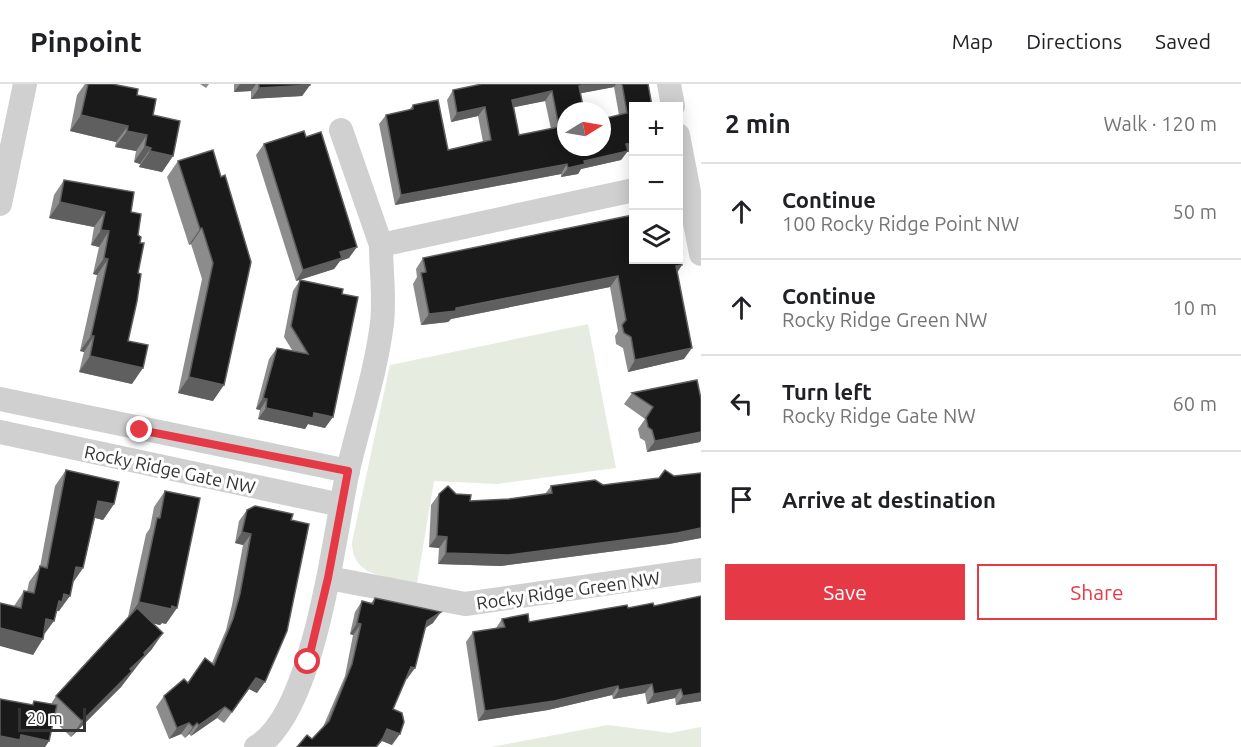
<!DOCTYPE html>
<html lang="en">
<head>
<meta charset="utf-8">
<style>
  :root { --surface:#fff; --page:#f2f2f2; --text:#202124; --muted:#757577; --line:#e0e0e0; --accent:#e63946 }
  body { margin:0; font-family:Ubuntu,sans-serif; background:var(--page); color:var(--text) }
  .controls { position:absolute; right:18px; top:18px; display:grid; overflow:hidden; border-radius:0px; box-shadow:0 3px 15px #0003 }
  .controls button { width:54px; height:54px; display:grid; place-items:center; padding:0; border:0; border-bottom:2px solid var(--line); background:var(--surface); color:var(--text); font:30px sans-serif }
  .compass { position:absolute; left:557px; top:18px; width:54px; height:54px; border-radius:50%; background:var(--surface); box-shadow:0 3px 15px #0003; rotate:79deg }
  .scale { position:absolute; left:18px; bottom:15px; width:68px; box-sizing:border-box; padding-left:6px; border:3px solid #333; border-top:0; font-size:16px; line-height:21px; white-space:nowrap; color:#333; -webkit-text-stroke:4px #fff; paint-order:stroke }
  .stop { position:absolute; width:18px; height:18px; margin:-14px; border:4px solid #e63946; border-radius:50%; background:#fff }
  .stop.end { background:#e63946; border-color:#fff; box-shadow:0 2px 6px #0008 }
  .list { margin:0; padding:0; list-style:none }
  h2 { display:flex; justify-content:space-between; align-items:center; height:78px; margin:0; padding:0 24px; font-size:26px }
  h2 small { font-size:20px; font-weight:400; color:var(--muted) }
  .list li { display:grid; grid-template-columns:39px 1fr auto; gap:18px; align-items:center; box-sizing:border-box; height:96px; padding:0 24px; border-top:2px solid var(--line) }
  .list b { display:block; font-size:22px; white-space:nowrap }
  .list p { margin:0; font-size:20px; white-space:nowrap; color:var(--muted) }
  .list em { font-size:20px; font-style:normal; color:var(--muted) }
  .actions { display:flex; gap:12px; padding:18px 24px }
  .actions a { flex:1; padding:14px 0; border:2px solid var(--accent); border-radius:0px; text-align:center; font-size:21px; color:var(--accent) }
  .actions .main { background:var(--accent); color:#fff }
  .icon { flex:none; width:33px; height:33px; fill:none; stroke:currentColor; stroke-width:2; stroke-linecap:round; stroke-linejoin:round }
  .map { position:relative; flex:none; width:701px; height:663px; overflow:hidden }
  header { display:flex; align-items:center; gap:36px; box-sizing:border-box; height:84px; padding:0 30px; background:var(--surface); border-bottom:2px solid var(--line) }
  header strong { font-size:28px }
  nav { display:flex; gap:33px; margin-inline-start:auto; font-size:21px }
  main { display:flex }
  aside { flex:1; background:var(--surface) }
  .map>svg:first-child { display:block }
</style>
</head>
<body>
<header>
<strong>Pinpoint</strong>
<nav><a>Map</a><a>Directions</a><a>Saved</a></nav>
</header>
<main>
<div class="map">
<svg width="701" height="663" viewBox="0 0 701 663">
  <rect width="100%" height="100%" fill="#fff"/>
  <g fill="#e6ecdf">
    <path d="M588,240L616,384L497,400L434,397L417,499C389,492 352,495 352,458L390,281Z"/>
    <polygon points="608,641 670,649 701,643 701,663 491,663"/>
  </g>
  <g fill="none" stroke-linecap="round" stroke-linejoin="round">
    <g stroke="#d0d0d0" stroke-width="24">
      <polyline points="669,0 673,22"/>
      <polyline points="341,46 381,161"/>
      <polyline points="678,51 701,170"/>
      <polyline points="0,120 25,0"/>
      <polyline points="0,315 348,387"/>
      <polyline points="0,348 341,421"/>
      <polyline points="329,494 465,520 701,486"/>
      <path d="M256,663C315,629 334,451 348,386C359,339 376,288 382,239C385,214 381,187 381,161L634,106"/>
    </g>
  </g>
  <g fill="#8c8c8c" fill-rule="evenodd">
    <polygon points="85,0 112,0 137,11 153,31 173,72 162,88 139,83 140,80 134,78 136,67 115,63 116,58 70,47 77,11"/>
    <polygon points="200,0 209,0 206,4"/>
    <polygon points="234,0 310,0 310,1 302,12 251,15 251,7 234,8"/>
    <path d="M482,0H648L633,22V67L627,68L621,76L581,85L578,90L561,93V90L395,121L379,40L386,31L409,26L413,21L448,66L483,58L478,32L451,38L447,16L453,6ZM614,3L619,31L566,63L581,9ZM545,17L551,45L519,51L514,23Z"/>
    <polygon points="264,60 349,174 340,177 334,185 296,197 256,71"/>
    <polygon points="178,77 221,93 213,317 178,309 202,195 191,160 189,161 167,93"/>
    <polygon points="64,96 131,128 140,159 138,189 128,257 132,300 79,288 84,268 80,267 97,191 93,190 99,163 91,161 94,143 49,134 54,111"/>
    <polygon points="423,174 677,188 684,275 628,288 623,264 616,260 615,252 618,247 610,203 451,235 448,238 421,241 413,200 417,193 416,185"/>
    <polygon points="300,196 325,344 308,340 305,345 258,335 260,326 256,325 269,275 277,264 292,266 284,253 293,207"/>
    <polygon points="697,296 700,358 647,368 645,357 640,354 638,345 645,335 624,320 632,309"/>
    <polygon points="66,386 114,420 103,436 95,434 83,484 73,498 59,527 56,527 33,571 14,522 24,507 27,508 29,498 40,483 55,402"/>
    <polygon points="701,389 701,454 669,460 501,482 438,480 439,464 429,463 431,421 439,410 456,410 470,417 509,415 545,410 551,402 603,401"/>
    <polygon points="165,407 166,540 162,539 160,541 153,539 152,565 141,576 121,603 71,653 53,636 49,657 45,663 0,663 15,618 32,621 34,617 51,620 56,612 128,533 146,450 150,444 154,423"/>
    <polygon points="255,422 257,609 249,605 224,639 217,634 191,652 189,650 185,654 181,650 169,655 156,623 164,612 188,599 212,579 226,546 232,521 243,461 235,459 239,437 247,426"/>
    <polygon points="701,512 701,617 676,621 675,614 647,620 645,609 613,615 612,611 548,626 478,637 466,558 473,548 496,544 502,535 529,538 628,524 654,522"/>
    <polygon points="375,514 433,539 425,544 407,595 406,595 393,625 392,661 382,657 312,655 323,643 345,592 353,551 350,550 355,528 362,517 371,519"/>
  </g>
  <g fill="#5f5f5f">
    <polygon points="240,0 256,0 251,7 234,8"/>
    <polygon points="588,0 616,0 614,3 572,11 579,2"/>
    <polygon points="310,1 302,12 251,15 259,4"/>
    <polygon points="552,7 545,17 506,25 512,16"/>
    <polygon points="485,23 478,32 451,38 457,29"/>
    <polygon points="81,31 128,42 116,58 70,47"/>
    <polygon points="127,47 147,51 136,67 115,63"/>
    <polygon points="633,59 633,67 627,68 621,76 581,85 578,90 561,93 568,84 626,60"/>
    <polygon points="145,62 151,64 140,80 134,78"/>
    <polygon points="150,67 173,72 162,88 139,83"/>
    <polygon points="567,80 561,90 395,121 401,111"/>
    <polygon points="60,118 105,128 94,143 49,134"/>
    <polygon points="202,144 191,160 189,161 200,145"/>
    <polygon points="101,146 109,147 99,163 91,161"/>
    <polygon points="357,163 349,174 340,177 334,185 296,197 303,186 340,168"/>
    <polygon points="104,174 108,175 97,191 93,190"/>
    <polygon points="682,181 675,192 676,182"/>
    <polygon points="618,192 610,203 451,235 448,238 421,241 429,230"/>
    <polygon points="91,252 94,252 84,268 80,267"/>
    <polygon points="692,264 684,275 628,288 635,276"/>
    <polygon points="90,272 143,284 132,300 79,288"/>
    <polygon points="189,293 224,301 213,317 178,309"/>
    <polygon points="263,314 267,315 260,326 256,325"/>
    <polygon points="266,324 314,329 333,333 325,344 308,340 305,345 258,335"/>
    <polygon points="701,348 701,356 700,358 647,368 655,357"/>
    <polygon points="98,417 114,420 103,436 88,432"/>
    <polygon points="701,444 701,454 669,460 501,482 438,480 446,469"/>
    <polygon points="242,448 251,450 243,461 235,459"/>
    <polygon points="437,452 447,453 439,464 429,463"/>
    <polygon points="76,483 83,484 72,500"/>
    <polygon points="64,510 70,512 59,527 56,527 48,533"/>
    <polygon points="139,518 172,522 177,524 166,540 162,539 160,541 128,534"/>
    <polygon points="441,528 433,539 419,548 427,537"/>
    <polygon points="46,535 54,537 43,552"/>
    <polygon points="357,539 361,540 353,551 350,550"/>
    <polygon points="0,544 43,555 33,571 0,562"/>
    <polygon points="163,549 152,565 142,576 121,603 71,653 82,637 144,569"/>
    <polygon points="411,583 415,584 407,595 403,594"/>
    <polygon points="256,594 265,598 257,609 249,605 224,639"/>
    <polygon points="652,600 645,609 613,615 619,606"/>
    <polygon points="618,602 612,611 548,626 478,637 485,627"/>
    <polygon points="681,605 675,614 647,620 654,610"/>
    <polygon points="701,609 701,617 676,621 683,612"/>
    <polygon points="225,623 217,634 191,652 199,641"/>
    <polygon points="189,639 181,650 169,655 177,644"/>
    <polygon points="197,639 189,650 185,654 193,643"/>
    <polygon points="387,645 400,650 392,661 382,657 377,663 376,663"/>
    <polygon points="21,651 49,657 45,663 0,663 0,652"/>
  </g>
  <g fill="#1a1a1a" stroke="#5f5f5f" stroke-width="1.5" fill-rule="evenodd">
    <polygon points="88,0 112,0 138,5 137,11 156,15 153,31 180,37 173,72 150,67 151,64 145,62 147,51 127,47 128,42 81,31"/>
    <polygon points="259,0 310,0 310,1 259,4"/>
    <path d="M482,0H588L579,2L584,27H566V63H602V35L627,29L622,0H648L652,22H633V59L626,60L628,67L584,77L585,80L568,84L567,80L401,111L386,31L413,25V21L438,16L448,66L491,56L485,23L457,29L453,6ZM552,7L559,43L519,51L512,16Z"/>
    <polygon points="304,47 306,53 321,48 357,163 340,168 342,174 303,186 264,60"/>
    <polygon points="213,66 221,93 225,91 251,178 224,301 189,293 213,179 202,144 200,145 178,77"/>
    <polygon points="64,96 134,108 131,128 141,130 138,151 141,153 140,159 144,159 138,189 141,190 137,217 128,257 148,261 143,284 90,272 94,252 91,252 108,175 104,174 109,147 101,146 105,128 60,118"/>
    <polygon points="633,131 633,176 678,176 678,162 682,181 676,182 692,264 635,276 631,253 624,249 622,241 626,236 618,192 456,224 456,227 429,230 421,189 426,188 423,174"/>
    <polygon points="300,196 343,205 342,210 358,213 333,333 314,329 313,334 266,324 267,315 263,314 277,264 308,270 291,242"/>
    <polygon points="697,296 701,315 701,348 655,357 652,346 648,343 646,334 653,323 632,309"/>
    <polygon points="66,386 119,398 114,420 98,417 83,484 76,483 70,512 64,510 62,518 59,517 54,537 46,535 43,555 0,544 0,519 21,524 24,507 34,509 40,482 47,484"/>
    <polygon points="665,386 674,392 701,389 701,444 677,449 509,471 446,469 447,453 437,452 439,410 448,402 456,410 471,411 470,417 509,415 552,409 551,402 595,396 603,401 659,394"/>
    <polygon points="165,407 200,414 177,524 172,522 171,525 139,518 157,434 160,434"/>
    <polygon points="255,422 293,430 291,436 309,440 287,547 265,598 256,594 232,628 225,623 199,641 197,639 193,643 189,639 177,644 164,612 184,595 188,599 205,574 214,581 233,535 240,510 251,450 242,448 247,426"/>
    <polygon points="701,512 701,609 683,612 681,605 654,610 652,600 619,606 618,602 554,617 485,627 473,548 505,543 502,535 528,530 529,538 627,521 628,524 653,519 654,522"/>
    <polygon points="375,514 441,528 427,537 415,584 411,583 393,625 402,629 404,638 400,650 387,645 383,654 376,663 297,663 307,651 312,655 329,637 352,580 361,540 357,539 362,517 373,520"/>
    <polygon points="137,524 163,549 144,569 145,571 130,585 132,587 82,637 56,612"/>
    <polygon points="0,615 33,621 34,617 57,621 49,657 21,651 20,656 0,652"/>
  </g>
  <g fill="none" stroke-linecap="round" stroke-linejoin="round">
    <polyline stroke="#e63946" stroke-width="8" points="140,346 348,387 328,494 308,578"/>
  </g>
  <g text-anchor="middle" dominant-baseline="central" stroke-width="6" stroke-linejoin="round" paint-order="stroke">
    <g font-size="18" fill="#333" stroke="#fff">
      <text transform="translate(170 385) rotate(12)">Rocky Ridge Gate NW</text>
      <text transform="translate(568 506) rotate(-8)">Rocky Ridge Green NW</text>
    </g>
  </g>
</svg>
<div class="controls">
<button>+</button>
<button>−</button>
<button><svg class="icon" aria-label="layers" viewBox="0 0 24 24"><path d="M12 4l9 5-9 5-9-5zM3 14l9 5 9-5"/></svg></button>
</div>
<svg class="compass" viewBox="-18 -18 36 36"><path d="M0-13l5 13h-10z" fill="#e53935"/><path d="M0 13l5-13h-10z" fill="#757577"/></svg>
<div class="scale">20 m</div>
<div class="stop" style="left:308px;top:578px"></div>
<div class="stop end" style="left:140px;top:346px"></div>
</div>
<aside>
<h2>2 min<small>Walk · 120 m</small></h2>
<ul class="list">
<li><svg class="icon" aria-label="ahead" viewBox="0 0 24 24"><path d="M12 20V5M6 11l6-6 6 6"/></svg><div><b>Continue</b><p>100 Rocky Ridge Point NW</p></div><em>50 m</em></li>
<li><svg class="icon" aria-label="ahead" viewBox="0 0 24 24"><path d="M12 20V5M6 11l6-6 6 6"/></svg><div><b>Continue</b><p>Rocky Ridge Green NW</p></div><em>10 m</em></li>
<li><svg class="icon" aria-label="left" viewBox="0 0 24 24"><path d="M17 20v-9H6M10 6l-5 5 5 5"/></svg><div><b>Turn left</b><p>Rocky Ridge Gate NW</p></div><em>60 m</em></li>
<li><svg class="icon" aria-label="arrive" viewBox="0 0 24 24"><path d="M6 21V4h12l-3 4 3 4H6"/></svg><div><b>Arrive at destination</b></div></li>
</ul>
<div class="actions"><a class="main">Save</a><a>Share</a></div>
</aside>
</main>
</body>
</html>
